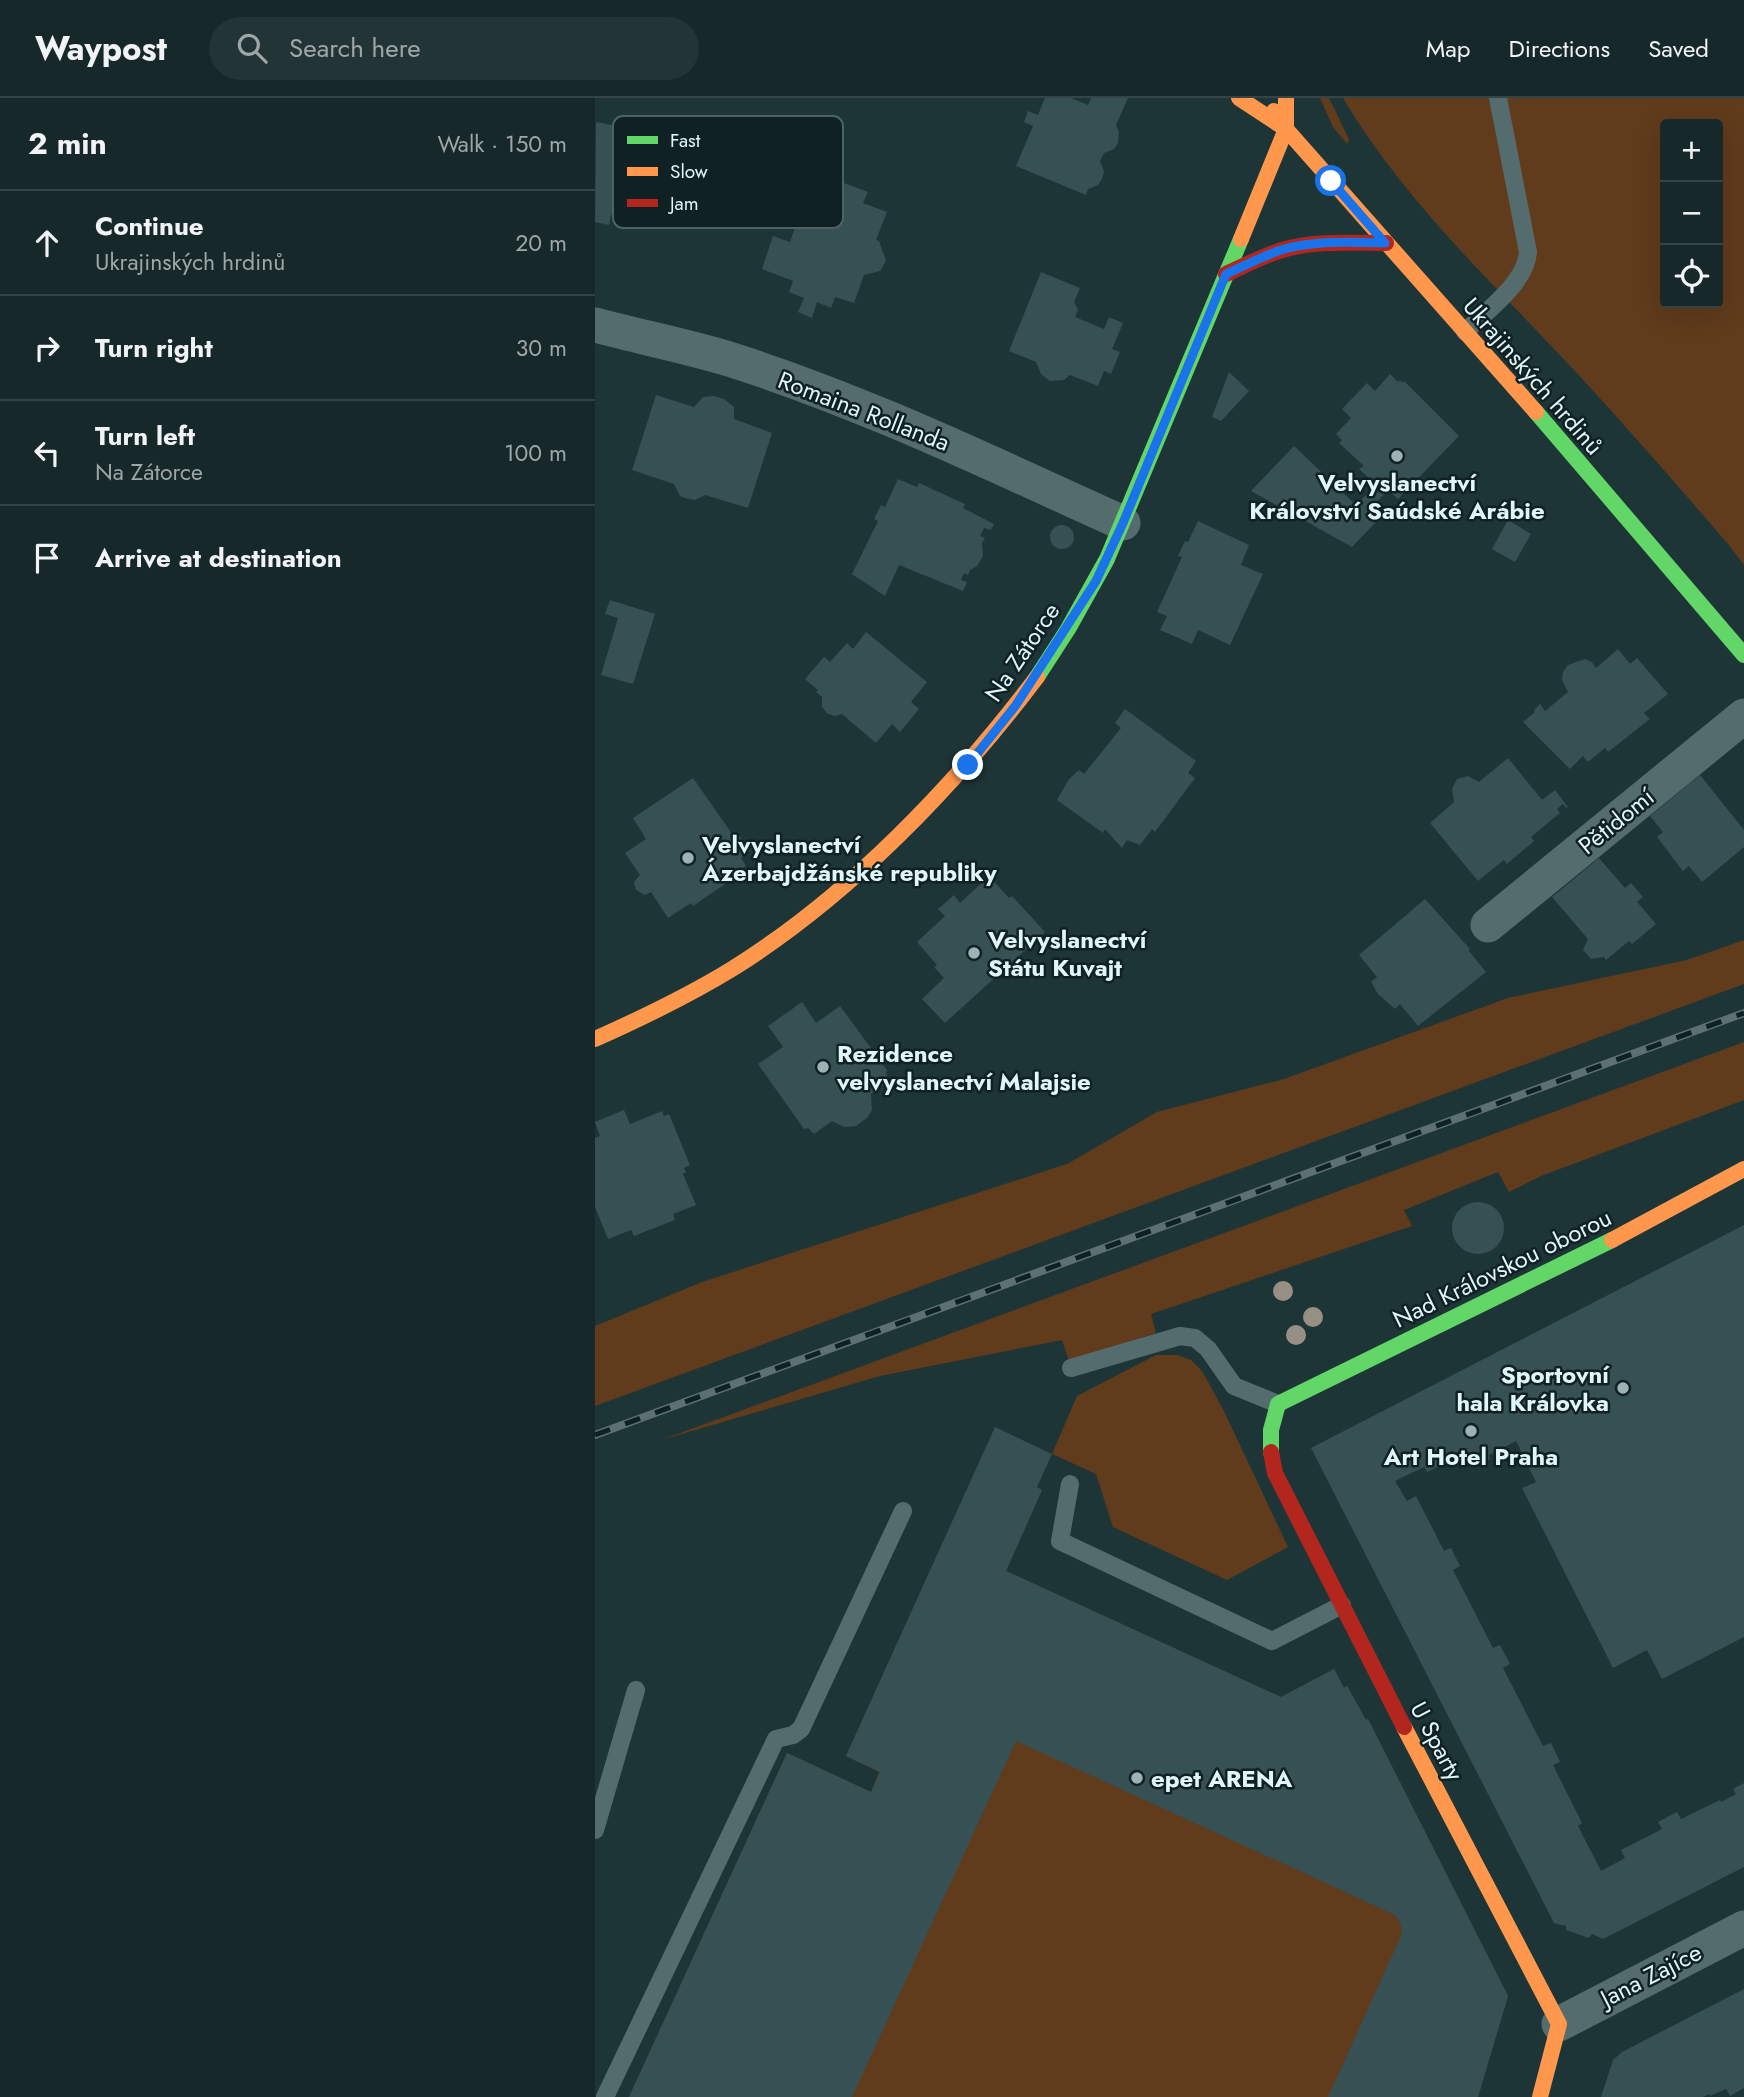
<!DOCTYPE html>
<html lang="en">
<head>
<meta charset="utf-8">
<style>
  :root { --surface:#16282a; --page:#233436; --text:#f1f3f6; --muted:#9ea6a8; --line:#354447 }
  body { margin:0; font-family:Jost,sans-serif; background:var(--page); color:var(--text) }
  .controls { position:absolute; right:21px; top:21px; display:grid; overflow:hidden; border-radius:7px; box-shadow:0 7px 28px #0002 }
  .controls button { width:63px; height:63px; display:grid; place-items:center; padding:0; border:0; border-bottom:2px solid var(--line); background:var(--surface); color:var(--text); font:35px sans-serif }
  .stop { position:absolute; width:21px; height:21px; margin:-16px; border:5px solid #1a73e8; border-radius:50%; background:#fff }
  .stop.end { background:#1a73e8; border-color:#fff; box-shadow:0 2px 7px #0008 }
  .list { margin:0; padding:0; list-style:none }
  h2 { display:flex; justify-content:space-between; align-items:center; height:91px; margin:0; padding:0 28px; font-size:30px }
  h2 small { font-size:23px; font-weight:400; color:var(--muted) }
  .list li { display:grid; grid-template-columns:46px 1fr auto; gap:21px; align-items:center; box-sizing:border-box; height:105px; padding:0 28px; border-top:2px solid var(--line) }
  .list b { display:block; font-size:26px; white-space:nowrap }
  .list p { margin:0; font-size:23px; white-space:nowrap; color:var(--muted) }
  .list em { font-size:23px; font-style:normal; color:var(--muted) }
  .icon { flex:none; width:38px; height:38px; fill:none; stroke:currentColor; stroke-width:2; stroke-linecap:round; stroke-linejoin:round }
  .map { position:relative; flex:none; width:1149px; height:1999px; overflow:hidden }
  header { display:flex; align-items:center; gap:42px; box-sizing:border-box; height:98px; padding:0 35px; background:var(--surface); border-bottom:2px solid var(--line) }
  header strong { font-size:33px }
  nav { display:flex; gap:38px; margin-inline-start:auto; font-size:24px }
  .search { width:490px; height:63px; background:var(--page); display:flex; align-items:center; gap:18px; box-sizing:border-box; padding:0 24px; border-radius:38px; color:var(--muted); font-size:26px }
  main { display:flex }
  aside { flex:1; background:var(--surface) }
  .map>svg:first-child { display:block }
</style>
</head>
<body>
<header>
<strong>Waypost</strong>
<div class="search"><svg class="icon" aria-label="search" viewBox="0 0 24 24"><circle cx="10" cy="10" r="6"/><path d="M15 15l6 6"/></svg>Search here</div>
<nav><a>Map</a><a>Directions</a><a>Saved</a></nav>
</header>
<main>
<aside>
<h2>2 min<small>Walk · 150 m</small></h2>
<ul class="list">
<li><svg class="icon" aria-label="ahead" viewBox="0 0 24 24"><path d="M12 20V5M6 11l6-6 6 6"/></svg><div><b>Continue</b><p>Ukrajinských hrdinů</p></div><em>20 m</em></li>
<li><svg class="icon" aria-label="right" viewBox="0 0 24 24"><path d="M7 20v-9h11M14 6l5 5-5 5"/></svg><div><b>Turn right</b></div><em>30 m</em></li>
<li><svg class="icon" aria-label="left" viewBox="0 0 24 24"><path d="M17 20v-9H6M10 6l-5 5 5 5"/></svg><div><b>Turn left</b><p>Na Zátorce</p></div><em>100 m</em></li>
<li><svg class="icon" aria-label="arrive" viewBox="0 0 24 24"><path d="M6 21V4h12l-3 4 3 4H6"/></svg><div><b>Arrive at destination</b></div></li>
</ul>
</aside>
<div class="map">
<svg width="1149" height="1999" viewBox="0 0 1149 1999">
  <rect width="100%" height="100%" fill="#1e3538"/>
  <g fill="#603b1c" fill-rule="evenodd">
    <polygon points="725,0 734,0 754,41 752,46 738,29"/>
    <path d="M748,0H1149V467L1133,446C1082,387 1031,328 978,271C897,184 809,103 748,0ZM1070,26H1123V205H1070Z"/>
    <polygon points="1149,842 1149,886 0,1308 0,1228 107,1184 472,1066 562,1014 689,981 913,900 1092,862"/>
    <polygon points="1149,944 1149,1002 946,1078 914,1094 903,1074 809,1112 817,1128 556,1216 561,1235 474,1263 467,1242 285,1278 66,1342"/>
    <polygon points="561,1257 582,1257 596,1262 607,1273 628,1311 693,1449 632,1482 518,1429 501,1376 457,1356 482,1298"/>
    <polygon points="385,1363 447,1392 411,1473 686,1599 739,1571 749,1590 752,1588 771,1622 773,1621 913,1898 883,1999 34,1999 192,1655 276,1694 284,1674 251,1658"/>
  </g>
  <g fill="#365053">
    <polygon points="450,0 476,0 493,7 496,0 533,0 521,27 524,34 523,45 519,51 509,55 505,63 509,73 507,81 503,87 493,91 491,97 421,68 438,28 429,24 433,13 443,17"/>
    <polygon points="24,22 65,31 59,56 67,58 69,47 92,52 99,64 95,79 84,85 81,98 89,109 85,123 74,130 16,117 14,127 0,124 1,24 22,28"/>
    <polygon points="241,82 273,94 268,105 292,114 281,142 284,143 291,163 285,173 269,177 259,205 240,199 236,210 222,204 217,220 203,214 209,200 194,194 198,183 167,171 178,138 195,144 204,118 201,117 213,85 236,93"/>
    <polygon points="446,174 485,190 479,204 483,212 480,219 509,231 514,219 528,225 517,251 525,254 516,276 509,273 503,288 475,277 469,282 455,283 446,276 441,264 414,253"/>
    <polygon points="634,274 654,293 626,323 617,319"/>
    <polygon points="795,276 803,284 805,282 808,285 809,283 864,338 803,401 793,392 770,416 780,425 757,449 656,393 699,348 761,407 781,387 764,371 769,368 744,345 747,342 741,336 756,320 747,311 772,285 780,293"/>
    <polygon points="61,297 99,309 108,299 119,298 129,301 139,309 139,321 177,335 153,410 110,397 100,402 90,400 85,398 79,386 37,372"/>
    <polygon points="303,381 322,389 324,385 370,406 368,410 399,426 396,432 389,430 385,438 390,440 387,445 388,458 382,468 375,472 373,477 369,475 366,482 372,484 368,493 304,467 290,498 257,476 283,423 279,421 286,407 290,409"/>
    <polygon points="913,422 936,436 920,464 897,451"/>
    <polygon points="603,423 654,447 646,467 668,476 635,547 603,532 597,546 565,532 572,518 562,514 587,459 583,458 590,443 593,444"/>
    <circle cx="467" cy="439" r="12"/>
    <polygon points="15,502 60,516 38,586 6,577 23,520 10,516"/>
    <polygon points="271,534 332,584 316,604 324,611 305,634 297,626 281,645 247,616 240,618 233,616 227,609 227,599 221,594 223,592 210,581 229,559 235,564 252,545 258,551"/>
    <polygon points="1023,551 1035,566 1042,560 1073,596 1049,615 1055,621 1013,654 1010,650 993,664 988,658 975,671 928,624 940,614 939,612 945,606 950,613 973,594 967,582 968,574 973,567 990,561 997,564 1001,570"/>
    <polygon points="530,611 601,663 593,675 600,680 560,734 557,731 545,747 532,742 527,750 510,731 508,735 462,702 474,681 484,672 489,676 526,630 520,625"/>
    <polygon points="913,660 947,702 960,692 973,709 971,710 968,706 962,711 965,715 936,739 939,743 912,766 909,762 883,783 835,725 859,704 857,691 862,681 873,678 884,684"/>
    <polygon points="1105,677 1149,732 1149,749 1107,784 1094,768 1088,773 1084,768 1062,739 1068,734 1055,718"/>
    <polygon points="98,680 140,740 144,737 155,753 146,760 151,768 127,784 130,786 98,808 96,805 73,820 56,794 50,797 41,792 39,784 45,777 30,755 51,741 38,720"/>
    <polygon points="1004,760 1030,790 1036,785 1048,799 1042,804 1061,826 1037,846 1034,843 1011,862 1009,859 996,861 988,852 993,841 957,799"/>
    <polygon points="394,778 414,800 417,798 450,834 350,925 327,901 349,880 339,869 342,867 322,844 350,818 343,811 359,797 365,805"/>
    <polygon points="830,801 875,851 873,852 891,874 823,928 805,906 800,911 783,896 776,884 782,879 764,857"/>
    <polygon points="207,904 221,925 245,908 292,972 291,975 294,983 276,996 277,1012 272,1020 261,1028 249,1029 237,1023 219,1036 213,1030 209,1031 163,966 188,949 173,928"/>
    <polygon points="29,1012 35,1026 67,1013 69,1018 74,1016 95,1067 89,1070 91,1074 88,1076 101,1107 78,1116 80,1122 39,1138 36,1132 13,1141 0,1109 0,1040 5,1038 0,1024"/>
    <circle cx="883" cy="1130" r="26"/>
    <polygon points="1149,1127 1149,1539 1067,1581 1052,1552 1018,1570 927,1390 941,1384 921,1343 894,1357 895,1361 878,1370 870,1356 832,1374 829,1369 800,1383 812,1403 821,1398 849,1453 856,1450 865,1468 858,1472 898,1550 905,1547 915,1566 908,1570 948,1648 956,1645 965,1664 958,1667 987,1725 983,1728 1006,1773 1030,1760 1026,1752 1067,1731 1063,1724 1082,1714 1086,1721 1125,1702 1126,1704 1141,1696 1138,1691 1149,1685 1149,1769 1008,1841 997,1836 994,1840 971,1832 971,1828 959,1825 716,1350"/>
    <polygon points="400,1329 457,1356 442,1389 447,1392 411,1473 686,1599 739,1571 749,1590 752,1588 771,1622 773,1621 913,1898 883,1999 733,1999 805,1840 807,1831 804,1822 798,1816 421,1643 257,1999 34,1999 192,1655 276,1694 285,1674 251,1658"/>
    <polygon points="1149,1891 1149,1990 1135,1998 1131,1991 1115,1998 1114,1996 1108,1999 1006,1999 1018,1962 1027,1954"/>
  </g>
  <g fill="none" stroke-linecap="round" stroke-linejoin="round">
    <g stroke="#556c6f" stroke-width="18">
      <path d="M870,234C891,213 931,185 933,154L903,0"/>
      <polyline points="476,1270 585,1238 600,1240 613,1251 639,1288 683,1306"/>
      <polyline points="475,1386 465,1443 677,1543 747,1507"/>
      <polyline points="0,1732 41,1592"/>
      <polyline points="10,1999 181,1641 198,1637 206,1631 308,1413"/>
    </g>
    <g stroke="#556c6f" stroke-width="35">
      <path d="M0,227C45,239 91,248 134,261C270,304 399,367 528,425"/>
      <polyline points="893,827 1149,618"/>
      <polyline points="964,1926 1149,1830"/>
    </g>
    <g stroke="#63d668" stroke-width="16">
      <polyline points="941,314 1149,557"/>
      <polyline points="442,579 473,531 512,461 646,141"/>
      <polyline points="676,1354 676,1332 683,1306 1017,1142"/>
    </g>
    <g stroke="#ff974d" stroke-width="16">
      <polyline points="644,0 691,31"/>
      <polyline points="679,13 691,31 941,314"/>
      <polyline points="646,141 691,31 691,0"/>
      <path d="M0,941C47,920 93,898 137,871C254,798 359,689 442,579"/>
      <polyline points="1017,1142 1149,1071"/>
      <polyline points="809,1629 964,1926 945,1999"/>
    </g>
    <g stroke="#b3261e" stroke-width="16">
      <path d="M631,176C649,168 667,158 687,152C720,142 756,145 791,145"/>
      <polyline points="676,1354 680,1375 809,1629"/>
    </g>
    <g stroke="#5d7073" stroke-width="8">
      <polyline id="rail" points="0,1337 1149,915"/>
    </g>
    <use href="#rail" stroke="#102123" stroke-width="5" stroke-dasharray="16" stroke-linecap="butt"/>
  </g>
  <g fill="#978f84">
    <circle cx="688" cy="1193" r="10"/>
    <circle cx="718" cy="1219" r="10"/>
    <circle cx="701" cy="1237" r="10"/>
  </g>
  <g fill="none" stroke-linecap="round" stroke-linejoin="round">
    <path stroke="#1a73e8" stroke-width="9" d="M373,667L421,607L501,483L528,425L631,176C649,168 668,158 686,152C720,142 756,144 790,145L736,83"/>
  </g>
  <g fill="#9cb2b5" stroke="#102123" stroke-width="2.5">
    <circle cx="802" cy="358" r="7"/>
    <circle cx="93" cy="760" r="7"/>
    <circle cx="379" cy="855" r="7"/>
    <circle cx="228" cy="969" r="7"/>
    <circle cx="1028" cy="1290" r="7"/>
    <circle cx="876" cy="1333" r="7"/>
    <circle cx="542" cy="1680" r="7"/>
  </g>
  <g text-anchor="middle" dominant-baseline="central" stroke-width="5" stroke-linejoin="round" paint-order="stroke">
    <g font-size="24" fill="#e0f6f9" stroke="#102123">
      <text transform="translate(938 278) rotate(49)">Ukrajinských hrdinů</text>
      <text transform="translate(269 313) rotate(21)">Romaina Rollanda</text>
      <text transform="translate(427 554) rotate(-56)">Na Zátorce</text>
      <text transform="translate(1021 723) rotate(-39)">Pětidomí</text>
      <text transform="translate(907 1170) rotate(-26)">Nad Královskou oborou</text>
      <text transform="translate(842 1643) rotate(62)">U Sparty</text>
      <text transform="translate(1056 1877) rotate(-27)">Jana Zajíce</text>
    </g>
    <g font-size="24" font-weight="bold" fill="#e0f6f9" stroke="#102123" text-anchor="start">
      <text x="802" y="384" text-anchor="middle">Velvyslanectví<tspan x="802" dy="28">Království Saúdské Arábie</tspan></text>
      <text x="107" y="746">Velvyslanectví<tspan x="107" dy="28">Ázerbajdžánské republiky</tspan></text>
      <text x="393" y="841">Velvyslanectví<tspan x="393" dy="28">Státu Kuvajt</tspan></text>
      <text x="242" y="955">Rezidence<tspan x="242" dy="28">velvyslanectví Malajsie</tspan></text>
      <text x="1014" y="1276" text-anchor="end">Sportovní<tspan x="1014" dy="28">hala Královka</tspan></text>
      <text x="876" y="1358" text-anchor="middle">Art Hotel Praha</text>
      <text x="556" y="1680">epet ARENA</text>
    </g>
  </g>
  <rect x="18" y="18" width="230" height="112" rx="10" fill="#102123" stroke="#4e6163" stroke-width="2"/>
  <rect x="32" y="38" width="31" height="8" fill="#63d668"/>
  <rect x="32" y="69" width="31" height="9" fill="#ff974d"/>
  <rect x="32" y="101" width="31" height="8" fill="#b3261e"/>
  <g font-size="19" fill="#e0f6f9">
    <text x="75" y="49">Fast</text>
    <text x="75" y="80">Slow</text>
    <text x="75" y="112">Jam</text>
  </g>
</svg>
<div class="controls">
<button>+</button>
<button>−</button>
<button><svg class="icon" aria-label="locate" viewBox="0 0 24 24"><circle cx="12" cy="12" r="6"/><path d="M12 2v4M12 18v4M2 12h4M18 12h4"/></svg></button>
</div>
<div class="stop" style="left:736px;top:83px"></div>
<div class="stop end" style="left:373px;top:667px"></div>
</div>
</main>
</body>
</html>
